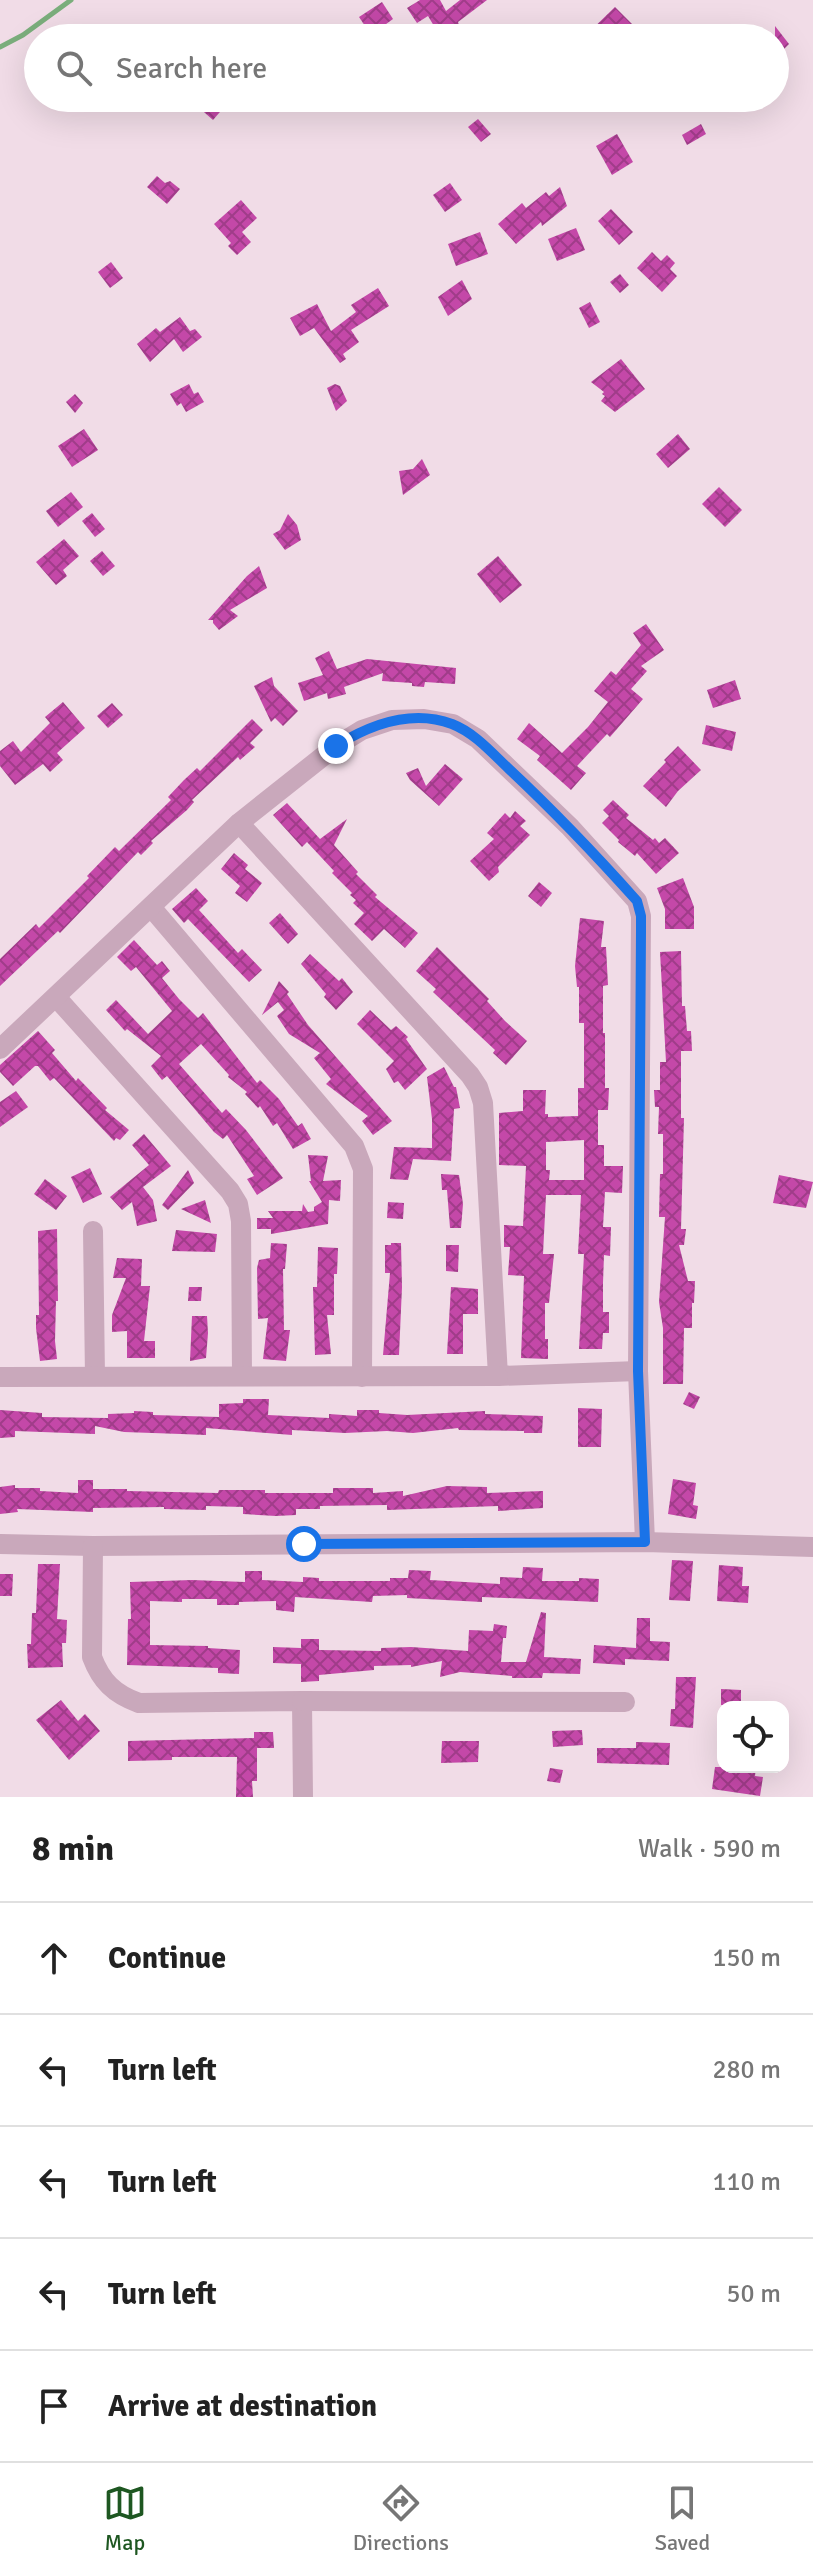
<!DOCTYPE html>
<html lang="en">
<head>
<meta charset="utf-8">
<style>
  :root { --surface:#fff; --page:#f6f6f6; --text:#222; --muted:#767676; --line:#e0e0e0; --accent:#1e5721 }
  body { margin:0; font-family:Signika,sans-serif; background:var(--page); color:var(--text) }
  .controls { position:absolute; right:24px; bottom:24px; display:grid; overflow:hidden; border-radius:16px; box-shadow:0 8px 32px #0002 }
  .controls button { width:72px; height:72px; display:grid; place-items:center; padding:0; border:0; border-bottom:2px solid var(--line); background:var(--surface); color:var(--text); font:40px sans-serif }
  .stop { position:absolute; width:24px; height:24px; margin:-18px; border:6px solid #1a73e8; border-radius:50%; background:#fff }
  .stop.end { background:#1a73e8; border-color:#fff; box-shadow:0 2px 8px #0008 }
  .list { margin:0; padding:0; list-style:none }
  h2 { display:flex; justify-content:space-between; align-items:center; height:104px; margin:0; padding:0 32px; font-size:34px }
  h2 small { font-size:26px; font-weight:400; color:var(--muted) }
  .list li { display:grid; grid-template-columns:52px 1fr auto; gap:24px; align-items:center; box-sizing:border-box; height:112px; padding:0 32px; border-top:2px solid var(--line) }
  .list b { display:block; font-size:30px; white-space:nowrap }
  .list em { font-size:26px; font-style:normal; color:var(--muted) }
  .icon { flex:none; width:44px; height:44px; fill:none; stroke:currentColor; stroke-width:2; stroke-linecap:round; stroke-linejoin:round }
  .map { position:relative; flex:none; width:813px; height:1797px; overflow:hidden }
  .search { position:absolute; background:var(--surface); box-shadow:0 8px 32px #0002; left:24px; right:24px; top:24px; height:88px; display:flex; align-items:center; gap:20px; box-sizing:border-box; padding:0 28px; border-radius:44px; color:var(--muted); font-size:30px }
  .sheet { height:664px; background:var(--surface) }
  nav { display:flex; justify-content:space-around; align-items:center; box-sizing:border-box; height:112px; border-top:2px solid var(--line); background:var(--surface); font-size:22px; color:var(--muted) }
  nav a { display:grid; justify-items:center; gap:4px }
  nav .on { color:var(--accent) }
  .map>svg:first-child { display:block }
</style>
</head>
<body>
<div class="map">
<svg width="813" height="1797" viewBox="0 0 813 1797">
  <defs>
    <pattern id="building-cross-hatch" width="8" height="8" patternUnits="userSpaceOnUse" patternTransform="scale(2)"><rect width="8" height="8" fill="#c448a8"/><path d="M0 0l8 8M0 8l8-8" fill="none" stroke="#a03c89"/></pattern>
  </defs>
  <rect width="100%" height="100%" fill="#f1dce7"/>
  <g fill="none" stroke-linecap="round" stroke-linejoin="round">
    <polyline stroke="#7bae7c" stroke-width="5" points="0,47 23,35 71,0"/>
  </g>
  <g fill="url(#building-cross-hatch)" fill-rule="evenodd">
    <polygon points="420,0 440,0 446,11 460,0 487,0 458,22 459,25 440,36 428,16 417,23 407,8"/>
    <polygon points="382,2 393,19 371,35 359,17"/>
    <polygon points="615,7 638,30 629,38 616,38 609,31 603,38 583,38"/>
    <polygon points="775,26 789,44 775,58"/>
    <polygon points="188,98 232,98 213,120"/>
    <polygon points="478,119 491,134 481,142 468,127"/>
    <polygon points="701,124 706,134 687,145 682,135"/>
    <polygon points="617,134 633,162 612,175 596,146"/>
    <polygon points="157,176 165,183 170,181 180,189 167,204 147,187"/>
    <polygon points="450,183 462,200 445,212 433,195"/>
    <polygon points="560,187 567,206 542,226 541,222 516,244 498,224 522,203 526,208 546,192 549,196"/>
    <polygon points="241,200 257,218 242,232 251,242 237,255 228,246 231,243 214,224"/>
    <polygon points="611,209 633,232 619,245 598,221"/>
    <polygon points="576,228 585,250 557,261 548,239"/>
    <polygon points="480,232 488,254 456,266 448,244"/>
    <polygon points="652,252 661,261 667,255 675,263 670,269 677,276 662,292 637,268"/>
    <polygon points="111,262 123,278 110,288 98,272"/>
    <polygon points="620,274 629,285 620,293 610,282"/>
    <polygon points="462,280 472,299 448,316 438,297"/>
    <polygon points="378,288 389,306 351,330 359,342 343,354 346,359 340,363 314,328 300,336 290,318 317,304 331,331 356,312 351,305"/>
    <polygon points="590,302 600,322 589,328 579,308"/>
    <polygon points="180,317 190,331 195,329 202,337 183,352 174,339 150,362 137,344 156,328 160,332"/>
    <polygon points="621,359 645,389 615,412 601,401 605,396 602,394 604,392 591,382"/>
    <polygon points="189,384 194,394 198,392 204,402 186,412 181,403 177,406 170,394"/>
    <polygon points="335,384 340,386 347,401 336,411 327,388"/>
    <polygon points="75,394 83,403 75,413 66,402"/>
    <polygon points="84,429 98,450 72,467 58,446"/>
    <polygon points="678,434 690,449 668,468 656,454"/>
    <polygon points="422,459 430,475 403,495 399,471 413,469"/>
    <polygon points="719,487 742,510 725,527 702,504"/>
    <polygon points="71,492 83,507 58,527 46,511"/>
    <polygon points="92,513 105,529 95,537 82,521"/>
    <polygon points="288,514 297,525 301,540 285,550 273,534 280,530"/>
    <polygon points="64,539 79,556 63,570 67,576 56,585 36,562"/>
    <polygon points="102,551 115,566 103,576 90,561"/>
    <polygon points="498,556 522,585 500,603 477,574"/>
    <polygon points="259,566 267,588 230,610 238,616 219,630 213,623 213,620 208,620 247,576"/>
    <polygon points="646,624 664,650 641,666 647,671 631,689 643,699 610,737 607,734 577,766 586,773 571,790 537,760 540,756 517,739 529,723 562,753 588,727 608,702 594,691 611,671 616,675 641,645 633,633"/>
    <polygon points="329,651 337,669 367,659 456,668 455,684 425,682 424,687 412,686 412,683 382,681 383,673 344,687 346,694 328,699 327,693 304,701 298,683 323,675 315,658"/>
    <polygon points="272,677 274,686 298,711 283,726 275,718 271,722 254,686"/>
    <polygon points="735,680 741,699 713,708 707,690"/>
    <polygon points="63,702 85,728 57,753 63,760 50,772 43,764 15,785 0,766 0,751 13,741 21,752 50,723 45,717"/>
    <polygon points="112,703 123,715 108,728 97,716"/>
    <polygon points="252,719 263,730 250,743 255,747 240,760 238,757 192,800 194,802 187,810 151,841 153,843 141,855 138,852 60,933 58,931 0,986 0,959 36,924 39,928 89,878 87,876 115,847 119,851 171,800 168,797 184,780 197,768 200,771"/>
    <polygon points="706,725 736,732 732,751 702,744"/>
    <polygon points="678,746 701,770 678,791 666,807 643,786 666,762 664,760"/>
    <polygon points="445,764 463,779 439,806 410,780 406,773 418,768 426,786"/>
    <polygon points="613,800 629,815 626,818 653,840 655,838 659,843 665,838 679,853 656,874 637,853 635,856 618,842 619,840 602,823 609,816 603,810"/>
    <polygon points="287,803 320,839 347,819 334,845 358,872 356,874 377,895 375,897 418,933 405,948 384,929 372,941 354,924 364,913 353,903 356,900 350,895 352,893 332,873 334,871 307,842 302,847 273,815"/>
    <polygon points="515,811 526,821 520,826 530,835 498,867 499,872 489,881 470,861 494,839 487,833 505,813 510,818"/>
    <polygon points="234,853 248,865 245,869 262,883 247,902 235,893 240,886 221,869"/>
    <polygon points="683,878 694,907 694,929 665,929 665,909 657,888"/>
    <polygon points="539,882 552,893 541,907 528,896"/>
    <polygon points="196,888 208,901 199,910 238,953 242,949 262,970 249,982 188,919 184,923 172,909"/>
    <polygon points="280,913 298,934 288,944 269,923"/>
    <path d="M580,918L604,921L601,947H606L608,985L603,986V1033H605V1088H609L608,1110H598V1145H604V1166H623L622,1193L605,1192L603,1227H611L610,1256L604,1255L603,1283V1312H609V1333H603L602,1349H579L584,1254H578L581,1195H546L543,1254H554L549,1303H545V1339H548V1359L521,1358L524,1276L508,1275L510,1247H504V1225L523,1226L526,1166L499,1165V1113L523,1111V1090H546L545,1114H548V1117L578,1116V1088H584V1023H579V987H577L575,966ZM584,1140V1180H549L550,1170H546V1142Z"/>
    <polygon points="134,940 157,965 162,961 170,971 162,978 179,999 198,1018 203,1013 257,1083 260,1080 279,1099 298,1126 302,1123 311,1139 293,1149 277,1123 273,1126 260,1106 258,1108 245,1094 247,1092 228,1077 229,1075 201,1044 179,1064 222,1113 226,1109 246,1130 283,1178 257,1195 247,1179 254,1176 227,1135 223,1139 214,1132 167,1076 162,1080 151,1066 161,1056 127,1029 125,1031 106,1010 116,1000 148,1034 172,1011 136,967 131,971 117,957"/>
    <polygon points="437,947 489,999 487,1001 505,1021 527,1041 506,1065 493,1053 495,1050 433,992 436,989 416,971"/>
    <polygon points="681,951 682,1006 685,1006 687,1031 691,1031 692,1051 681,1051 681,1118 684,1118 681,1229 686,1229 684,1245 679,1245 688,1281 695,1281 694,1303 692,1303 692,1328 684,1328 683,1384 663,1384 663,1328 659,1302 665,1217 659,1217 660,1174 663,1174 663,1134 658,1134 659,1107 655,1107 654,1090 660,1090 660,1062 666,1062 660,952"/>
    <polygon points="310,954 339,981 342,978 353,992 336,1010 324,997 326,994 301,964"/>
    <polygon points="279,981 289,992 287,994 308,1025 392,1121 373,1135 362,1121 368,1116 326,1084 331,1079 314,1058 320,1053 289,1034 277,1016 284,1010 278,1002 262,1015"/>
    <polygon points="370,1010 391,1030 396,1026 408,1037 406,1039 427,1069 405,1090 398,1081 394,1083 386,1069 394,1061 357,1024"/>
    <polygon points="38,1031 55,1050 52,1053 76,1081 78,1078 107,1108 105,1110 129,1130 120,1140 116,1138 114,1141 54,1078 50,1081 38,1066 35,1066 13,1086 0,1072 0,1065"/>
    <polygon points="444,1067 454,1087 456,1087 460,1108 454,1109 451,1161 413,1159 408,1180 390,1179 394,1147 432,1148 432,1119 427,1077"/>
    <polygon points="16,1091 28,1107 0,1127 0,1102"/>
    <polygon points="144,1134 171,1166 143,1187 153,1200 157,1221 137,1226 132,1202 122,1210 110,1197 149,1165 132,1145"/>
    <polygon points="308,1155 328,1156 323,1181 341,1180 340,1201 329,1200 328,1224 271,1234 271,1229 257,1229 257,1218 273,1218 268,1211 302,1211 303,1204 308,1212 314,1211 314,1207 322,1202 309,1181 311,1181"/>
    <polygon points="90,1168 102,1194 83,1203 71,1177"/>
    <polygon points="188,1170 194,1183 168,1210 162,1205"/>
    <polygon points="441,1174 459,1175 463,1204 461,1228 450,1228 447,1190 442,1190"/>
    <polygon points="779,1175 813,1182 806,1208 773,1203"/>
    <polygon points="45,1179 67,1196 56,1210 34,1194"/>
    <polygon points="205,1200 211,1223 181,1209"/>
    <polygon points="388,1202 404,1203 403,1219 387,1218"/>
    <polygon points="57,1229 58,1301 56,1301 55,1341 57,1359 40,1361 36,1328 36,1315 39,1315 38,1231"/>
    <polygon points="176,1230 217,1234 215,1252 172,1251"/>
    <polygon points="271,1243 287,1244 285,1269 283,1269 284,1330 290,1330 286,1361 263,1359 268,1318 258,1319 257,1268 259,1260 270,1258"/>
    <polygon points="391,1243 401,1243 402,1287 399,1355 383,1355 390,1273 385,1273 385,1245 391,1245"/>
    <polygon points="446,1245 459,1245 458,1272 446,1271"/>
    <polygon points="318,1247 338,1248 337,1274 334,1274 334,1315 327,1315 331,1354 315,1355 313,1287 317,1287"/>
    <polygon points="117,1258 142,1259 141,1286 150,1286 144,1341 155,1341 155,1358 127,1358 127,1331 112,1332 112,1315 126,1278 113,1278"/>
    <polygon points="189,1287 202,1287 201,1301 188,1301"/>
    <polygon points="451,1287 478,1289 478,1314 463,1314 463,1354 447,1354"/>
    <polygon points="192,1316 207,1316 208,1333 206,1358 190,1361"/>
    <polygon points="689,1392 700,1397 694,1409 683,1404"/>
    <polygon points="243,1399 269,1399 268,1415 329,1418 329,1414 357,1416 357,1410 379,1410 379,1413 407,1415 485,1411 485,1414 543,1416 542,1433 524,1433 524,1431 459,1430 458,1428 413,1433 387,1431 345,1433 292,1430 292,1435 206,1428 206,1435 181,1434 124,1432 95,1426 95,1434 15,1431 15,1437 0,1438 0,1410 42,1413 42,1417 108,1418 108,1414 134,1413 134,1411 153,1412 153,1415 219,1417 219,1404 243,1403"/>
    <polygon points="578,1408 602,1409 601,1447 578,1447"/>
    <polygon points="673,1479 696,1483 693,1505 698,1506 696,1519 668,1514"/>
    <polygon points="78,1480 93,1480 93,1489 127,1489 127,1491 218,1493 219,1490 265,1490 265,1493 333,1493 333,1488 373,1488 373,1493 403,1491 403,1496 447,1486 487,1487 487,1493 543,1491 543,1508 498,1511 498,1506 387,1510 387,1505 320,1506 320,1509 296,1509 296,1515 276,1516 243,1514 243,1507 206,1506 206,1510 164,1509 164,1507 93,1508 93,1512 17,1509 18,1512 0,1514 0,1487 15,1485 15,1488 40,1488 40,1491 78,1493"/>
    <polygon points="672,1560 693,1561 690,1601 669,1600"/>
    <polygon points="38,1564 60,1564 57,1619 67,1620 66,1643 62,1643 63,1667 28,1668 27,1644 31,1644 32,1613 36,1613"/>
    <polygon points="719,1565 743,1567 742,1586 749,1586 748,1603 717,1601"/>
    <polygon points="523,1567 543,1568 542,1581 579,1581 579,1578 599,1579 598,1602 482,1597 482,1602 407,1598 407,1595 373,1596 372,1602 295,1597 294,1612 276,1610 276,1601 239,1602 239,1605 217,1605 217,1599 182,1599 182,1602 150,1601 150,1645 208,1646 208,1648 240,1650 239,1674 218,1673 218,1668 127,1665 128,1619 131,1619 130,1582 192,1580 245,1582 245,1571 262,1571 262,1580 303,1582 303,1577 319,1578 319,1581 390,1581 390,1578 408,1578 409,1570 431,1571 430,1580 500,1584 500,1577 522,1578"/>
    <polygon points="0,1574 13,1574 12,1596 0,1596"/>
    <polygon points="541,1612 546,1613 544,1657 581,1659 580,1674 543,1673 542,1678 512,1678 512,1676 460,1672 440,1677 442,1661 411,1667 411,1665 374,1666 374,1670 319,1675 319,1681 301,1682 301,1664 273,1663 273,1647 301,1648 301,1639 319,1639 319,1650 381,1651 381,1648 411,1647 468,1651 469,1630 493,1631 494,1624 507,1626 506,1638 503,1638 501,1662 526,1662"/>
    <polygon points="637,1618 650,1618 650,1641 670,1642 669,1661 625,1659 625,1665 593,1663 594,1645 636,1648"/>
    <polygon points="676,1677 696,1677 693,1728 670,1726 671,1709 675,1709"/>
    <polygon points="721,1689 741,1690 741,1706 721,1705"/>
    <polygon points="61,1700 78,1721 85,1714 100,1731 69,1760 36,1720"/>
    <polygon points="582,1730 583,1745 553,1747 552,1731"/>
    <polygon points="254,1732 273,1732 274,1748 257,1748 257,1781 252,1781 253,1797 236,1797 237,1757 172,1757 172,1760 128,1761 128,1741 254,1738"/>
    <polygon points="442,1741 479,1741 478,1762 441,1763"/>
    <polygon points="636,1742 670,1743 669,1765 597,1763 597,1748 636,1748"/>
    <polygon points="715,1767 756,1767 755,1776 763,1777 760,1796 712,1789"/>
    <polygon points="550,1768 563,1770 560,1783 547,1781"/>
  </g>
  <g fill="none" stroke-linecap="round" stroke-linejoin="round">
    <g stroke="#c9a8bb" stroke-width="20">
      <polyline points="239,823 470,1075 478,1087 483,1103 498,1376 638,1371"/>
      <polyline points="151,907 354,1146 363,1169 362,1377"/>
      <polyline points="56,997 230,1191 238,1204 241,1221 242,1375"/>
      <polyline points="0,1049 239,823 336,746 362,730 392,720 424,719 453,724 478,739 570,827 637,901 641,916 638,1371 645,1542"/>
      <polyline points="93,1231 95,1376"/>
      <polyline points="0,1377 498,1376"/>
      <polyline points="0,1544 93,1546 645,1542 813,1547"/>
      <path d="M93,1546L92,1657C101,1681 114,1694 139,1703L302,1701L303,1797"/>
      <polyline points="302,1701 625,1702"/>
    </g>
  </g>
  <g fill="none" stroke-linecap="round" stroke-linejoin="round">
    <path stroke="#1a73e8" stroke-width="10" d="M304,1544L645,1542L638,1371L641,931V916L637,901C595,854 555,812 509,769C492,753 475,733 452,724C411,709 371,724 336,746"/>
  </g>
</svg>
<div class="controls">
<button><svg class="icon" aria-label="locate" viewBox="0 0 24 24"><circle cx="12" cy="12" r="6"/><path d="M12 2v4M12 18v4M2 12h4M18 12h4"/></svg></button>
</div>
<div class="stop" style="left:304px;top:1544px"></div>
<div class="stop end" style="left:336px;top:746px"></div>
<div class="search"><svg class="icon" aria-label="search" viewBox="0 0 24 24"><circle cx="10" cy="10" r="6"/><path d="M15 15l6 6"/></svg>Search here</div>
</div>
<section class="sheet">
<h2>8 min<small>Walk · 590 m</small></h2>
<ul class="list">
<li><svg class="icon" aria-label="ahead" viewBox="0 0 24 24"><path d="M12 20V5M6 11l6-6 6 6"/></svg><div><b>Continue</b></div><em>150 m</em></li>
<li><svg class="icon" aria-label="left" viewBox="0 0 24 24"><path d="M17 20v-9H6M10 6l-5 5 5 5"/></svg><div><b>Turn left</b></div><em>280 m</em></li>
<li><svg class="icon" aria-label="left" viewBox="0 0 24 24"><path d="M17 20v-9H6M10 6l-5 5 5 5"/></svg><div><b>Turn left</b></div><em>110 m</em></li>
<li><svg class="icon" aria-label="left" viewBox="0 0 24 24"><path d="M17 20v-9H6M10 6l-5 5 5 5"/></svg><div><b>Turn left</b></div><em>50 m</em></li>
<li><svg class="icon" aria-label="arrive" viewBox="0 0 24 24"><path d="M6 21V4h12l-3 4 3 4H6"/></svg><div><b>Arrive at destination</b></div></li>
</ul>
</section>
<nav>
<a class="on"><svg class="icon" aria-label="map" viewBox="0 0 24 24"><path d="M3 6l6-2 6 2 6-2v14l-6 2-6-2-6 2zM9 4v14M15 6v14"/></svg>Map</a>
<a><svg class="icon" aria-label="directions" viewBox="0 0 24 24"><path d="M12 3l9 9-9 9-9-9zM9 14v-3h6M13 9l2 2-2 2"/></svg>Directions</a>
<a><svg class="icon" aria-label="saved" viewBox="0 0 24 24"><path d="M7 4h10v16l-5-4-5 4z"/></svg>Saved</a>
</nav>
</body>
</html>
